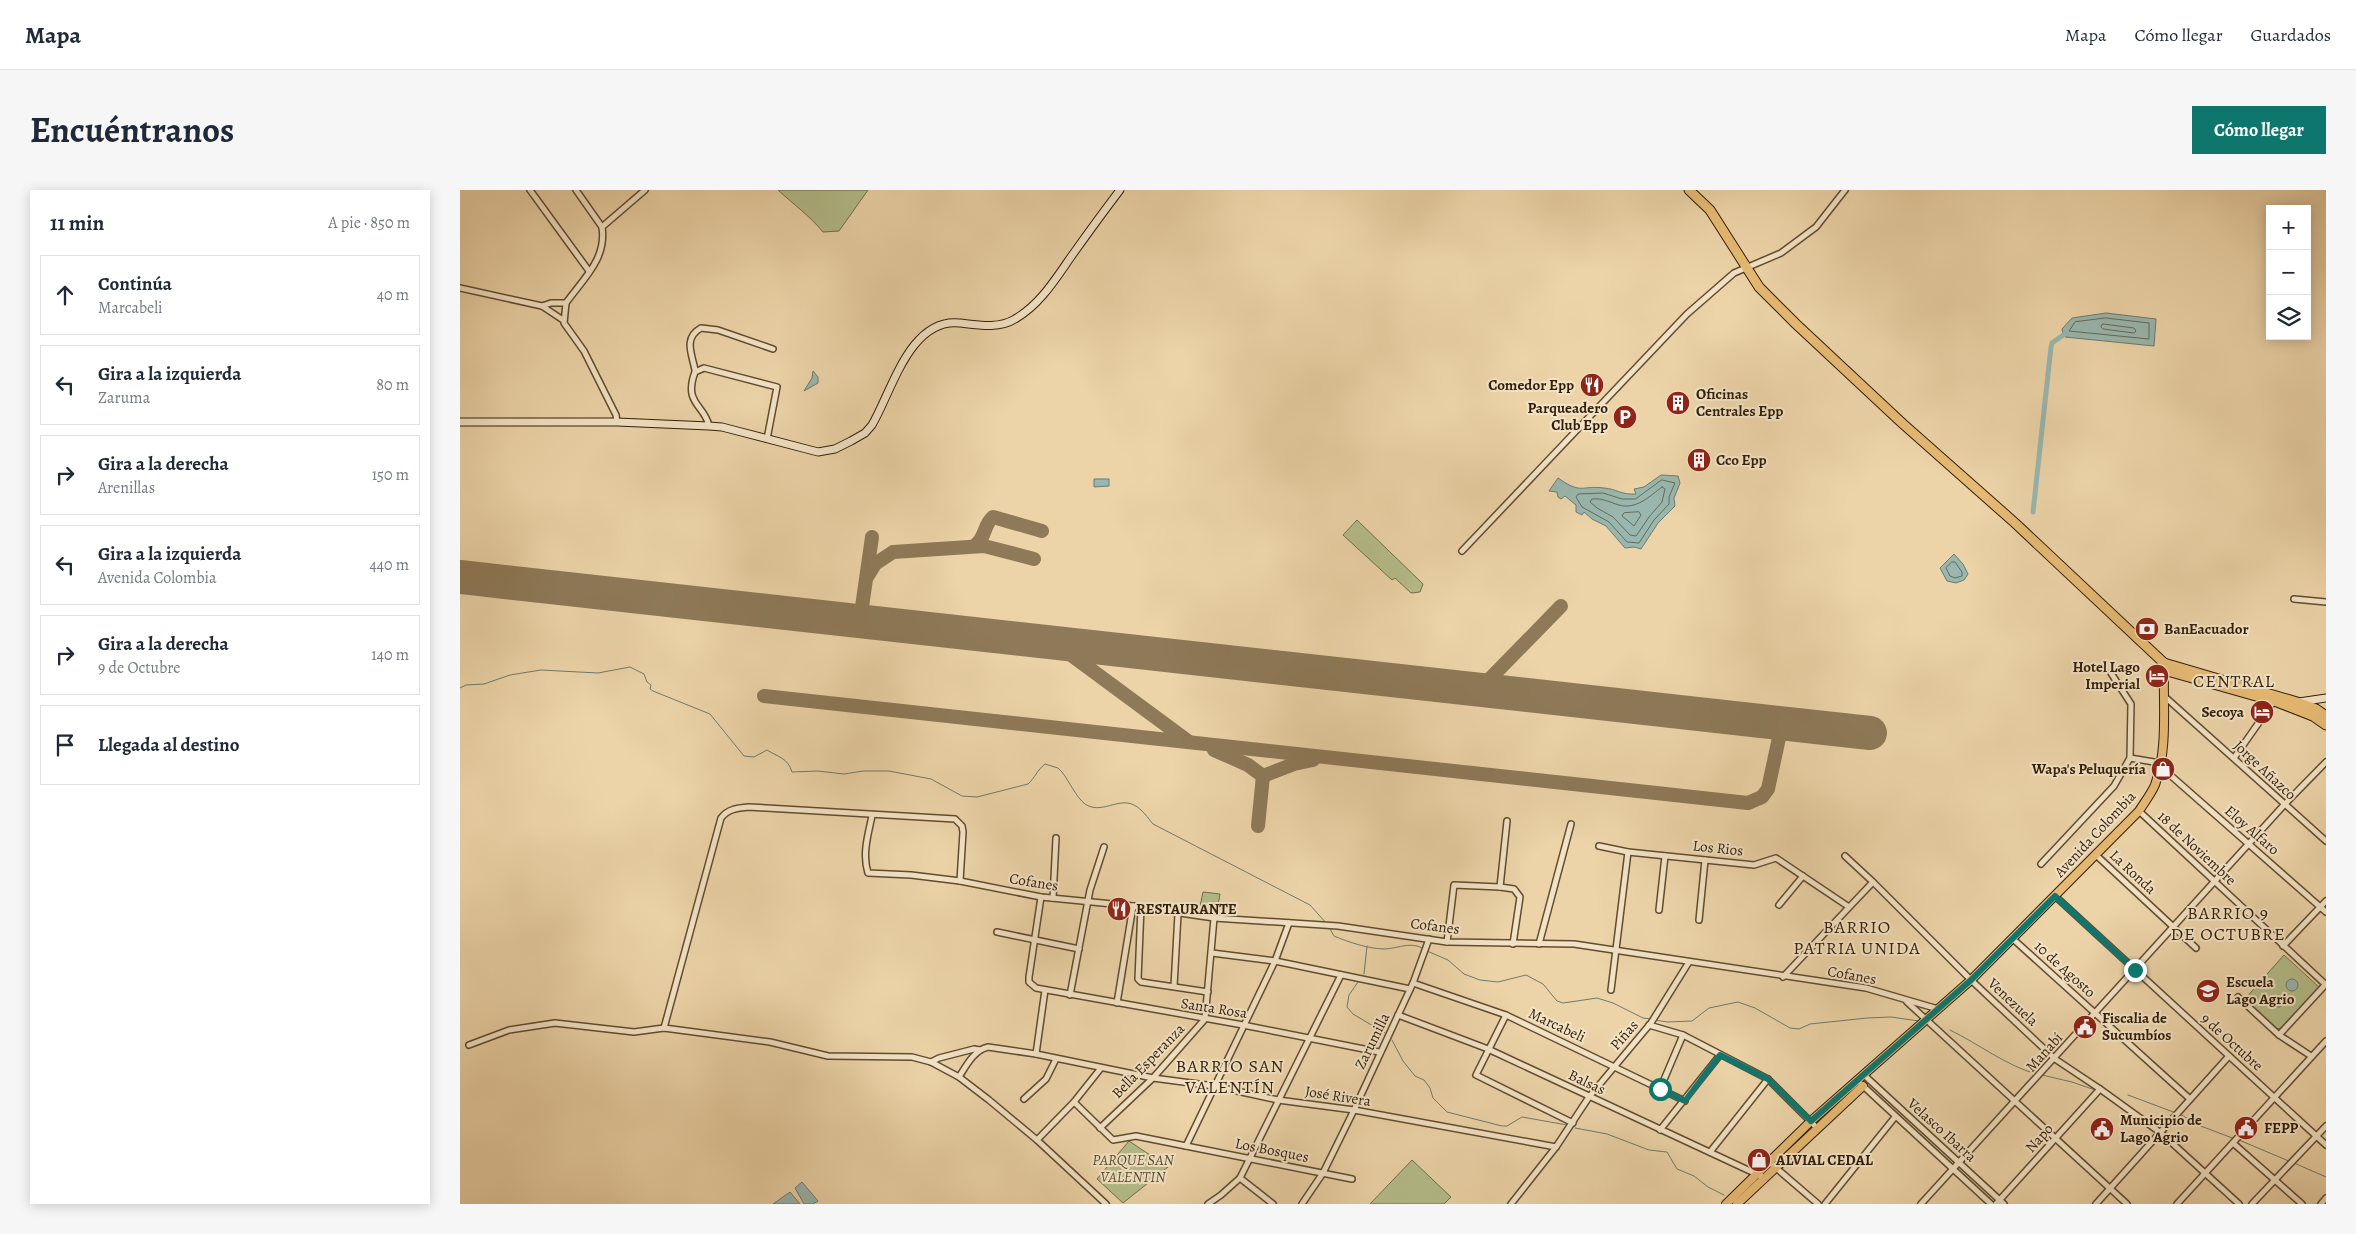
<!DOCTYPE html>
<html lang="es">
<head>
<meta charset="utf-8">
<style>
  :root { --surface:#fff; --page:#f6f6f7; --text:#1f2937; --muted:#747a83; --line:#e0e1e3; --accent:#0f766e }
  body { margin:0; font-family:Alegreya,serif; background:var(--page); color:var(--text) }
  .controls { position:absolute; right:15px; top:15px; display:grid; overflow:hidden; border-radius:0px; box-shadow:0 2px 12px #0003 }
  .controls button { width:45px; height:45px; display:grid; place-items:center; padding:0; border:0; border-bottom:1px solid var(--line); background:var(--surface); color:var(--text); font:25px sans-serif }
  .stop { position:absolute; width:15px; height:15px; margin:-11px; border:4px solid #0f766e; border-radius:50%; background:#fff }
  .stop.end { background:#0f766e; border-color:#fff; box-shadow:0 1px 5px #0008 }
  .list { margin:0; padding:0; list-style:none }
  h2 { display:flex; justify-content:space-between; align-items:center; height:65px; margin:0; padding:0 20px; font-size:21px }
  h2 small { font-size:16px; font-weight:400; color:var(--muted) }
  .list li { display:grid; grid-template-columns:32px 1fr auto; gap:15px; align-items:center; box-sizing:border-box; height:80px; margin:0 10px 10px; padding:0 10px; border:1px solid var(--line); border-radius:0px }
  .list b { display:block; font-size:19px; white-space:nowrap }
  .list p { margin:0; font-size:16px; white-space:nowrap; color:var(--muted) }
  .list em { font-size:16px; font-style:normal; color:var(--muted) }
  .icon { flex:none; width:28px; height:28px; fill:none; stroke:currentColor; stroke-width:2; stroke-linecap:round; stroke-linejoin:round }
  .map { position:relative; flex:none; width:1866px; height:1014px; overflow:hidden; border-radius:0px }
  header { display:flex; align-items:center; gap:30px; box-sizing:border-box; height:70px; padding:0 25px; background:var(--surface); border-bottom:1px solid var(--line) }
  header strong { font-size:24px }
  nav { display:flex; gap:28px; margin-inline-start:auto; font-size:18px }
  .intro { display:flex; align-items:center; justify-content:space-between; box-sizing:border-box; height:120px; padding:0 30px }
  h1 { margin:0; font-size:35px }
  .button { padding:12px 22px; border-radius:0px; background:var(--accent); color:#fff; font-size:18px; font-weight:700 }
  main { display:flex; gap:30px; padding:0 30px }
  aside { flex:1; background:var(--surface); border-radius:0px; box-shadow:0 2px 12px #0003 }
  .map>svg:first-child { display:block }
</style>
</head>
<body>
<header>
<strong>Mapa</strong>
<nav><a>Mapa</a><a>Cómo llegar</a><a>Guardados</a></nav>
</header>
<div class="intro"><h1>Encuéntranos</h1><a class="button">Cómo llegar</a></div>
<main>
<aside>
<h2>11 min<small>A pie · 850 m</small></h2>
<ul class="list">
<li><svg class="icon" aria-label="ahead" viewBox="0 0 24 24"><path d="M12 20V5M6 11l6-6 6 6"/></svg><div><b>Continúa</b><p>Marcabeli</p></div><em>40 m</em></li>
<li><svg class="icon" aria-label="left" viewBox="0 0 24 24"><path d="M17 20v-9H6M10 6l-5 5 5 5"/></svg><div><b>Gira a la izquierda</b><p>Zaruma</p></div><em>80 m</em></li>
<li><svg class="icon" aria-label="right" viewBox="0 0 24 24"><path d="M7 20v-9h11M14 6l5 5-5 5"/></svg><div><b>Gira a la derecha</b><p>Arenillas</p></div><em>150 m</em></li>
<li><svg class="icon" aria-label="left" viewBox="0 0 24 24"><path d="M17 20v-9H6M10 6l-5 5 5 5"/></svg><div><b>Gira a la izquierda</b><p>Avenida Colombia</p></div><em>440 m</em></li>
<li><svg class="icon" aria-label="right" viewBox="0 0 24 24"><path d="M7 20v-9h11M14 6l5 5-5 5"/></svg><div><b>Gira a la derecha</b><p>9 de Octubre</p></div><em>140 m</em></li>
<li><svg class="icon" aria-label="arrive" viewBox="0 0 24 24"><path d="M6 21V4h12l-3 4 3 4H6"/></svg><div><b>Llegada al destino</b></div></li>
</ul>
</aside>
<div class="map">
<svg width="1866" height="1014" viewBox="0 0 1866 1014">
  <rect width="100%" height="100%" fill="#ecd4a8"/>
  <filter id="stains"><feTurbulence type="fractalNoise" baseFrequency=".004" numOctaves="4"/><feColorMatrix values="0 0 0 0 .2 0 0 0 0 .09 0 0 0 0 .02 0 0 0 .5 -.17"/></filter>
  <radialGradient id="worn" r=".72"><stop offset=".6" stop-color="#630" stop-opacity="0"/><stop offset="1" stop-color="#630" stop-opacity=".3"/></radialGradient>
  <g fill="#b4bd8a" stroke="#726e49">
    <path d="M318,0H408L379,41L363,42C350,26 333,14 318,0Z"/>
    <polygon points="897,330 963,394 960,402 951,403 935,388 932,390 883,345"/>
    <polygon points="743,702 760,704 757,721 739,721"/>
    <polygon points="1824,765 1860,798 1823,838 1816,839 1784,810"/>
    <polygon points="669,951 708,977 663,1013 637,989"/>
    <polygon points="952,970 991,1007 984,1014 910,1014"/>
  </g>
  <g fill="#99b7ae" stroke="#6f7a6c">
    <polygon points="1646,123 1696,129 1694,156 1605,147 1603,144 1602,139 1612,128"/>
    <polygon points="353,181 358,187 358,193 344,201 352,188"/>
    <path d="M1201,285L1218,286L1220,293L1214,308L1215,316L1198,333L1181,359L1174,357L1165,358L1146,336L1132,329L1124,322L1122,325L1116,322V315L1105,306L1101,309L1098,307L1097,302L1089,301L1098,288C1122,305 1121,295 1144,298C1157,299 1161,305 1176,304L1174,299L1184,297Z"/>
    <polygon points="634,289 649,289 649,296 634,297"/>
    <polygon points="1494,364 1503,374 1508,384 1504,390 1496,393 1487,391 1480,378"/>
    <circle cx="1832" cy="795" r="6"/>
    <circle cx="1818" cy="811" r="6"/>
    <polygon points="342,992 358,1011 353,1014 344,1014 335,998"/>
    <polygon points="330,1002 340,1014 313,1014"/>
  </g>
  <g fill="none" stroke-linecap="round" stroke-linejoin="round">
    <g stroke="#656a5b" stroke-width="1">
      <polygon points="1646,128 1689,133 1689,149 1609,141 1615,132"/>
      <polygon points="1643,134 1674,138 1676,141 1674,143 1643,139 1641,137"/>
      <polygon points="1202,290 1215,293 1209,307 1209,314 1194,330 1179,353 1167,352 1149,332 1122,317 1116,307 1118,304 1143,303 1162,309 1175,309"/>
      <path d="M1202,297L1205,299L1202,312L1189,327L1176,346L1170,345L1153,327L1137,318L1130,312L1132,309C1143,308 1149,312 1159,315C1176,320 1190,306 1202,297Z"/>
      <polygon points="1179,322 1181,325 1174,336 1162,326 1164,323"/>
      <polygon points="1492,372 1495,372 1502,382 1502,386 1495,388 1490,386 1486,378"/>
    </g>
    <g stroke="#6f7a6c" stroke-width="1">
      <path d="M0,498L6,495L24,494L50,485L81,480L138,483L170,477L184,484L187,492L191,495L190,499L193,501L250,524L284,566L294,567L307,560C318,567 328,568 332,582L358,581L384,584L403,581H429L471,589L502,606L517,607L568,594C575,588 577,580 585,574L598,578L602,582C609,591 616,607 625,614C641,625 658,607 674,615C682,619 688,628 693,634L850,715L867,734"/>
      <path d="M869,737L874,746C888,752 909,759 925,759C940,758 951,751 964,759"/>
      <polyline points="967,761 988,770 1004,784 1020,790 1038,792 1066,785 1083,794 1097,811 1103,813 1137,808 1153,813 1183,828 1191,829"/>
      <polyline points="904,784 907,756"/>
      <polyline points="898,792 889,805 887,817 893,824 925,843"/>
      <polyline points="1195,830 1207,832 1232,831 1249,818 1278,812 1295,818 1330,838 1339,839 1350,834 1407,828 1431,827 1459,831"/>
      <path d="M1490,840C1519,854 1545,875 1576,884"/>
      <polyline points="932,850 943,871 955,886 964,890 970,898 973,908 987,922 1042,936 1047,936 1062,927 1107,935"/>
      <polyline points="1582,885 1612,892 1635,900"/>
      <polyline points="1668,905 1716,923"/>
      <polyline points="1720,924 1738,935 1775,949"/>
      <polyline points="1115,938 1147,944 1189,960 1207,962 1217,979 1234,986 1248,997 1264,1005"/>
      <polyline points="1779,950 1831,972"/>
      <polyline points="1834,973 1866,987"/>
      <polyline points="1288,1014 1289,1014"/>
    </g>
    <polyline stroke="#99b7ae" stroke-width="5" points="1573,322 1591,157 1592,153 1606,143"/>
    <g stroke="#8e7958" stroke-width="14">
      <path d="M514,356C526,349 523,335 533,327L582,341"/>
      <polyline points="407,387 415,374 433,362 524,356 574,369"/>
      <polyline points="400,431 412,347"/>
      <polyline points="595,453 729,552"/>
      <polyline points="1019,500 1101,416"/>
      <polyline points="304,506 1288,613 1302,607 1308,599 1322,534"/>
      <polyline points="754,560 788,575 803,586 834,574 853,570"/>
      <polyline points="798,636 803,586"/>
    </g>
    <polyline stroke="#8e7958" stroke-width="34" points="0,387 1410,543"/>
    <g stroke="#604c30" stroke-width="8">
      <g id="street">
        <polyline points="70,0 129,81"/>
        <polyline points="116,0 142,37"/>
        <polyline points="0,98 82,116 103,130"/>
        <polyline points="82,116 91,113 106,113"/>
        <path d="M235,180C232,164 223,148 241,138L258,140L313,159"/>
        <path d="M157,232L156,225L124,161L104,133L106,113C123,89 147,69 142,37L185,0"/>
        <path d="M249,236C245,215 223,214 235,182L244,178L317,197L307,249"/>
        <polyline points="1002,361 1227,124 1274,83 1321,63 1356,37 1385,0"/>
        <polyline points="1834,409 1866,412"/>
        <polyline points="1704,506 1866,651"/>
        <polyline points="1670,568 1700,573"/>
        <polyline points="1774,568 1814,511"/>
        <polyline points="1699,582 1709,584 1866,722"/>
        <polyline points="1679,621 1866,795"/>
        <path d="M412,626C408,645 402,664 408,683L451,685L500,691L581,707L673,716L754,728L878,736L987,752L1114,754L1406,798L1478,819"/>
        <polyline points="1139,656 1168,662 1294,675 1316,668 1389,717"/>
        <polyline points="1636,665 1736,758"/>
        <polyline points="1581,674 1654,596 1670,568 1671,514 1651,483"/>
        <polyline points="1413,692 1511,790 1595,869 1640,899 1701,943 1779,1014"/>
        <polyline points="1040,697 1054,699 1060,707 1053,754"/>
        <polyline points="1595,706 1866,955"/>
        <polyline points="581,707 569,787 569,792 576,798 783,835 919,862"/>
        <polyline points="593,708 596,648"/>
        <polyline points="1319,715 1343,686"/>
        <polyline points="681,717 678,789 681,792 748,802"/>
        <polyline points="1199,720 1205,666"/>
        <polyline points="1239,730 1245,670"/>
        <polyline points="537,742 619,759"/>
        <polyline points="1553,749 1730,909"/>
        <polyline points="987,752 994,695 1040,697 1047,631"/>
        <polyline points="1079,754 1111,634"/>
        <polyline points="1823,756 1866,711"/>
        <polyline points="752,763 815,771 950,799"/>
        <polyline points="1323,787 1413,692 1385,666"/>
        <polyline points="953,793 1046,825 1225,911"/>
        <polyline points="714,796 718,724"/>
        <polyline points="1151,800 1168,662"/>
        <polyline points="610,805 630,700 644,657"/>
        <polyline points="1778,807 1819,845 1851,866"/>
        <polyline points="1447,812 1667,1014"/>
        <polyline points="657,813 673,716"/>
        <polyline points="938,825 1028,859 1303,987"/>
        <polyline points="1046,825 1016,885 1113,933"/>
        <polyline points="1189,835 1223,845 1308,889 1357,938"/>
        <path d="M204,838L261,628C268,619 277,618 289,617L495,629L502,636L503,642L500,691"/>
        <polyline points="1819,845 1866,794"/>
        <polyline points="9,855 49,840 95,833 174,842 204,838 310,852 368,866 452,867 471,872 499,887 529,910 577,950 646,1014"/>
        <polyline points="576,864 585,800"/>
        <polyline points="471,872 479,868 514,859 520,860"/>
        <polyline points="1404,885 1544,1014"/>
        <path d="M499,887C506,876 514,860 528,857L576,864L693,888L754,896L818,910L894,920L1096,957"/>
        <polyline points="1401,894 1531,1014"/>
        <polyline points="1200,899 1223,845"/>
        <polyline points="564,909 586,889 596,869"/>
        <polyline points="614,912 653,950 676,946 726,956 815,771 829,733"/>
        <polyline points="640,938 693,888 745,829 754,728"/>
        <polyline points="1200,940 1260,865"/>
        <polyline points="577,950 614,912 641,878"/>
        <polyline points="1773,953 1842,1014"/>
        <polyline points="726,956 892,989"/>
        <polyline points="1250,962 1308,889"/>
        <polyline points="1308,971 1358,1014"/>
        <polyline points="780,988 813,1014"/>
        <polyline points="748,1014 761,1005 780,988 881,785"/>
        <polyline points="842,1014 863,983 894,920 953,793 969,749"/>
        <polyline points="1051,1014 1096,957 1129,907 1191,833 1229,772"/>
        <polyline points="1365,1014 1435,927"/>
        <polyline points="1461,1014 1824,615 1866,572"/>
        <polyline points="1536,1014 1640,899"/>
        <polyline points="1636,1014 1769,866"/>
        <polyline points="1717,1014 1866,851"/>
        <polyline points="1792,1014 1866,936"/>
        <polyline points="1861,1014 1866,1008"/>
      </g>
    </g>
    <g stroke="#311e08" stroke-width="9">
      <g id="secondary">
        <path d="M0,232H157L249,236L262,237L358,262L375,259L391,251L405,243L412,235C432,201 450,127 500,133C518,135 539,139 555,129C581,114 596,88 613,64C628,43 644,21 660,0"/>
        <polyline points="1839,512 1866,508"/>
      </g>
    </g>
    <g stroke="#311e08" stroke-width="10">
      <g id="primary">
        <path d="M1266,1014L1351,931L1511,790L1679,621C1684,613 1691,604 1695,595C1708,559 1703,517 1704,480"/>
        <polyline points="1277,1014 1403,896"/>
      </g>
    </g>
    <g stroke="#311e08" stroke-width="11">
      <g id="highway">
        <polyline points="1229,0 1250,20 1299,97 1336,134 1442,233 1555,333 1704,473 1837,512 1856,519 1866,526"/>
        <polyline points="1704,473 1704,480 1817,512 1853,526 1866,535"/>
      </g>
    </g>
    <use href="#street" stroke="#f3e3c6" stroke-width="5"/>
    <use href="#secondary" stroke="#f3e3c6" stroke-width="7"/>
    <use href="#primary" stroke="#e6ba74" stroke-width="8"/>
    <use href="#highway" stroke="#e6ba74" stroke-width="9"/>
  </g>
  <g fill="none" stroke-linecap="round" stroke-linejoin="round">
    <polyline stroke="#0f766e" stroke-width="6" points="1200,899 1225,911 1260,865 1308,889 1351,931 1511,790 1595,706 1675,780"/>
  </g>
  <defs>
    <g id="restaurant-disc" transform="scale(1.25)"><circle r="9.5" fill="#8f2418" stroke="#f3e3c6"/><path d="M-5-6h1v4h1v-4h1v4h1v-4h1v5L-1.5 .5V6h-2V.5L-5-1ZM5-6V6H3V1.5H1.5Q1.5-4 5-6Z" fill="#fff"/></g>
    <g id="building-disc" transform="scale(1.25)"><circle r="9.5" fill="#8f2418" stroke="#f3e3c6"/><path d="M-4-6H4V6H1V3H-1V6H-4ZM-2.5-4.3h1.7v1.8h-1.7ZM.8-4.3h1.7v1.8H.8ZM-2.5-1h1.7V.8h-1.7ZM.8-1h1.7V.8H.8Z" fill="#fff"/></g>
    <g id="parking-disc" transform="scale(1.25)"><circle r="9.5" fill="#8f2418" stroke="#f3e3c6"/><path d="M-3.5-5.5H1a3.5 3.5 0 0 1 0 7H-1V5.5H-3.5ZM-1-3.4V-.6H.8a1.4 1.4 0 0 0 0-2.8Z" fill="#fff"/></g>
    <g id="bank-disc" transform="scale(1.25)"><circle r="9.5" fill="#8f2418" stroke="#f3e3c6"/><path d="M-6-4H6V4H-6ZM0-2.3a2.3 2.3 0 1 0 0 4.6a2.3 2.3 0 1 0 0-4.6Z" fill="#fff"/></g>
    <g id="hotel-disc" transform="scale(1.25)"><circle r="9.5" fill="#8f2418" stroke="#f3e3c6"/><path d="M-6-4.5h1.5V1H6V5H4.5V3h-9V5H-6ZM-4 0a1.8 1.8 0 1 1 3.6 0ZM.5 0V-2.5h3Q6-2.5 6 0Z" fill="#fff"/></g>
    <g id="shop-disc" transform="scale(1.25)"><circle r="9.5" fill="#8f2418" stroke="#f3e3c6"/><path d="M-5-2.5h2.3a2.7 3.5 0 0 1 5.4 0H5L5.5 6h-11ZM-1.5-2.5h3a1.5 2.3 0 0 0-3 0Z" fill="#fff"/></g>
    <g id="school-disc" transform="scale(1.25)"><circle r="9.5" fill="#8f2418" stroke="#f3e3c6"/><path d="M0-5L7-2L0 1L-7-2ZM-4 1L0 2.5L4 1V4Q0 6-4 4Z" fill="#fff"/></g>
    <g id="civic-disc" transform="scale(1.25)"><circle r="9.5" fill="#8f2418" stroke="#f3e3c6"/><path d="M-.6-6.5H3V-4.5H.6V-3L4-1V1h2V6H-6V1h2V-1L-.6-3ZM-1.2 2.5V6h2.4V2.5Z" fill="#fff"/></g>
  </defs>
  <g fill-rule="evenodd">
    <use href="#restaurant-disc" x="1132" y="195"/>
    <use href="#building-disc" x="1218" y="213"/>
    <use href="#parking-disc" x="1165" y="227"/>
    <use href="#building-disc" x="1239" y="270"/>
    <use href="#bank-disc" x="1687" y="439"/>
    <use href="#hotel-disc" x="1697" y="486"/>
    <use href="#hotel-disc" x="1802" y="522"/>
    <use href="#shop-disc" x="1703" y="579"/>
    <use href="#restaurant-disc" x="659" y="719"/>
    <use href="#school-disc" x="1748" y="801"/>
    <use href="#civic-disc" x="1625" y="837"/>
    <use href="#civic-disc" x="1786" y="938"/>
    <use href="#civic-disc" x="1642" y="939"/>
    <use href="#shop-disc" x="1299" y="970"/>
  </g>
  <g text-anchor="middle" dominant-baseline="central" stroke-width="4" stroke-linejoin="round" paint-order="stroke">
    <g font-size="15" font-weight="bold" fill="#311e08" stroke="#f3e3c6" text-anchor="start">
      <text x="1114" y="195" text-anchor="end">Comedor Epp</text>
      <text x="1236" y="204">Oficinas<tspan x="1236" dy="17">Centrales Epp</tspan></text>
      <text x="1148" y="218" text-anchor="end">Parqueadero<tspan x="1148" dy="17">Club Epp</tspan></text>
      <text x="1256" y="270">Cco Epp</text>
      <text x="1704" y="439">BanEacuador</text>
      <text x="1680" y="477" text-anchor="end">Hotel Lago<tspan x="1680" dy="17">Imperial</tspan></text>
      <text x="1784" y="522" text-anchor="end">Secoya</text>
      <text x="1686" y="579" text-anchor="end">Wapa's Peluquería</text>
      <text x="676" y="719">RESTAURANTE</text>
      <text x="1766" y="792">Escuela<tspan x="1766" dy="17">Lago Agrio</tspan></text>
      <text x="1642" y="828">Fiscalia de<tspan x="1642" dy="17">Sucumbíos</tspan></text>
      <text x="1660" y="930">Municipio de<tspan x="1660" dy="17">Lago Agrio</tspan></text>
      <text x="1804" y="938">FEPP</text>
      <text x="1316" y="970">ALVIAL CEDAL</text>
    </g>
    <g font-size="15" fill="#311e08" stroke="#f3e3c6">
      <text transform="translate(1805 580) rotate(43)">Jorge Añazco</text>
      <text transform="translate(1792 640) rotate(41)">Eloy Alfaro</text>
      <text transform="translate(1635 644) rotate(-47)">Avenida Colombia</text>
      <text transform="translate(1258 658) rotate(6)">Los Rios</text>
      <text transform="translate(1737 658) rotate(43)">18 de Noviembre</text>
      <text transform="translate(1673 682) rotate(43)">La Ronda</text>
      <text transform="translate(574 692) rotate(9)">Cofanes</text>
      <text transform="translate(975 736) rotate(7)">Cofanes</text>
      <text transform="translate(1605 779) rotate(42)">10 de Agosto</text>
      <text transform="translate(1392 785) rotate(10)">Cofanes</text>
      <text transform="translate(1553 812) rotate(43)">Venezuela</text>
      <text transform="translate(754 818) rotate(9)">Santa Rosa</text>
      <text transform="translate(1097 835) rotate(25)">Marcabeli</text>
      <text transform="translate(1164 845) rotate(-49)">Piñas</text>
      <text transform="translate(912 851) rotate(-64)">Zarumilla</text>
      <text transform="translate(1772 852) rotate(42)">9 de Octubre</text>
      <text transform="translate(1584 862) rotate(-48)">Manabí</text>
      <text transform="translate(688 871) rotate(-46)">Bella Esperanza</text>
      <text transform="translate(1127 892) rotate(25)">Balsas</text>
      <text transform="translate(878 906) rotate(9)">José Rivera</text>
      <text transform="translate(1482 940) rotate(42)">Velasco Ibarra</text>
      <text transform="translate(1579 948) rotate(-48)">Napo</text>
      <text transform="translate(812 960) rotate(11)">Los Bosques</text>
    </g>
    <g font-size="15" font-style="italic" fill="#584e2f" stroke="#f3e3c6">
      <text x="673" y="970">PARQUE SAN<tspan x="673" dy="17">VALENTIN</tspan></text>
    </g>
    <g font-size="18" letter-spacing="1" fill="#311e08" stroke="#f3e3c6">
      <text x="1774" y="491">CENTRAL</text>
      <text x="1768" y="723">BARRIO 9<tspan x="1768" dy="21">DE OCTUBRE</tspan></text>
      <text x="1397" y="737">BARRIO<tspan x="1397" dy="21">PATRIA UNIDA</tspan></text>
      <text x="770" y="876">BARRIO SAN<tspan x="770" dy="21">VALENTÍN</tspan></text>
    </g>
  </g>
  <rect width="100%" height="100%" filter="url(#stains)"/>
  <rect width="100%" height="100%" fill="url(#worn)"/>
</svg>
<div class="controls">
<button>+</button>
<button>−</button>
<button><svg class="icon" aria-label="layers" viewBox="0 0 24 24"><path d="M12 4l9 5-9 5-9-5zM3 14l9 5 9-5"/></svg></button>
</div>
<div class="stop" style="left:1200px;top:899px"></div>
<div class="stop end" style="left:1675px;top:780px"></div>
</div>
</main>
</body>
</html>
